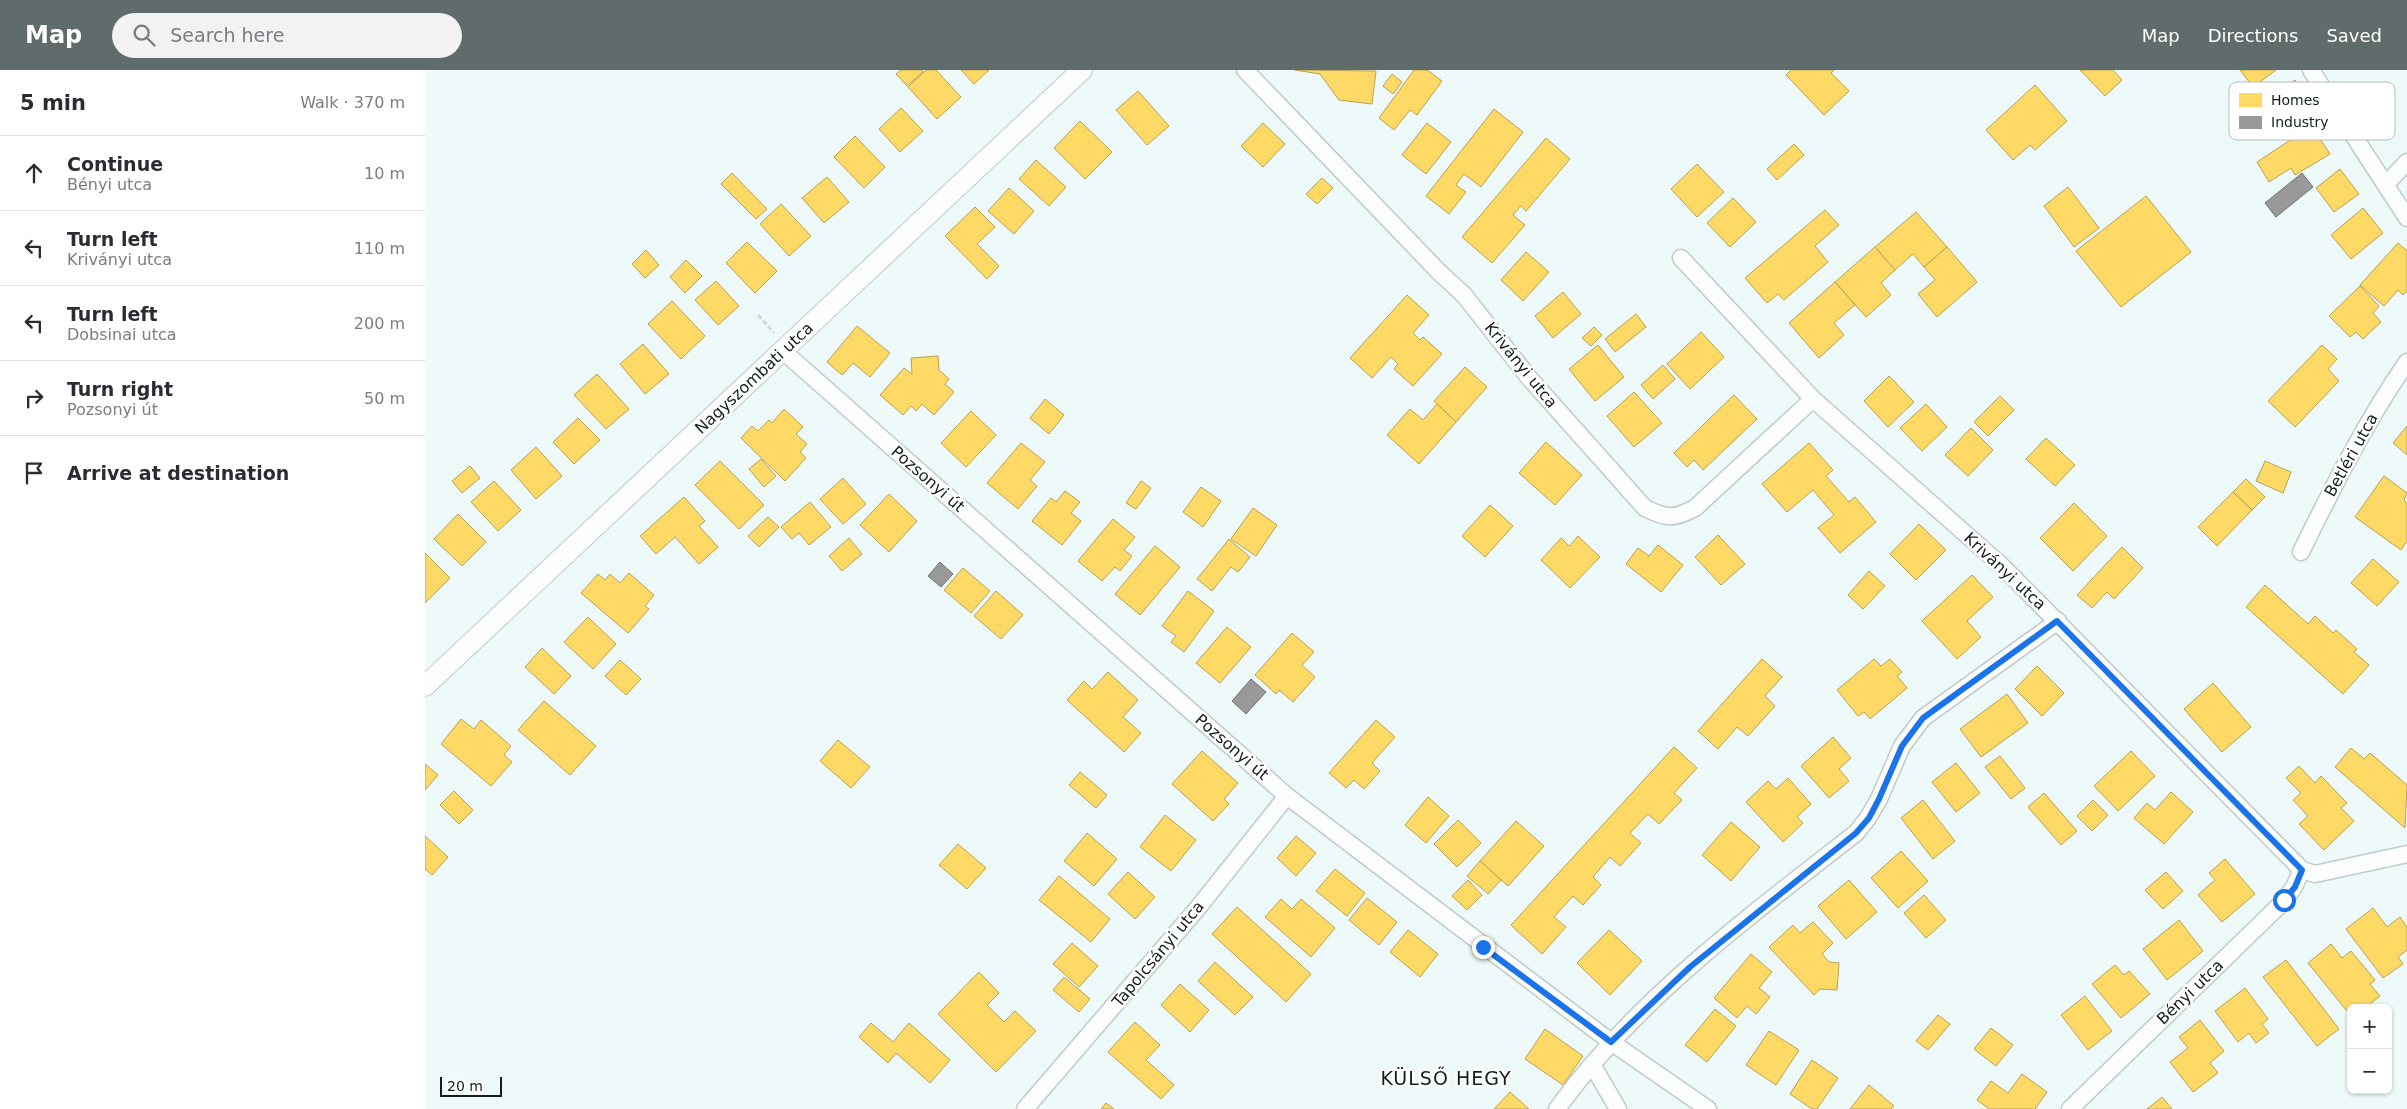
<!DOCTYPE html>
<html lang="en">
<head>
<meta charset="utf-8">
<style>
  :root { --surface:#fff; --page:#f2f2f3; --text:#2b2b33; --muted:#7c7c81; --line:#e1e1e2; --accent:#606b6b }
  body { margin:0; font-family:"DejaVu Sans",sans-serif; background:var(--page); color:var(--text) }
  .controls { position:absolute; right:15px; bottom:15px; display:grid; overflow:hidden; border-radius:8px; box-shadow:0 1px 4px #0004 }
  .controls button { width:45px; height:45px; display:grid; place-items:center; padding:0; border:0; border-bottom:1px solid var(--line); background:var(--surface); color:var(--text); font:25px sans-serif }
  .scale { position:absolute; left:15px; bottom:12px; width:62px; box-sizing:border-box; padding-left:5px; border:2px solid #141e1e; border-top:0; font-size:14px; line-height:18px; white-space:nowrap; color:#141e1e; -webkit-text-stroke:4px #fff; paint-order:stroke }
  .stop { position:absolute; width:15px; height:15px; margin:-11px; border:4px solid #1a73e8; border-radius:50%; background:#fff }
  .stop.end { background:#1a73e8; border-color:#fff; box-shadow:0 1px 5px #0008 }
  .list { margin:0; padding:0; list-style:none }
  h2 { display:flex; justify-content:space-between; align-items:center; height:65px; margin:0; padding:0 20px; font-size:21px }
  h2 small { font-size:16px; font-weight:400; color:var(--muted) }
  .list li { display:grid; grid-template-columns:32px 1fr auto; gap:15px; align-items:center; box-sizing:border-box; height:75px; padding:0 20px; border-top:1px solid var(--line) }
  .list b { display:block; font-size:19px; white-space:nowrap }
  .list p { margin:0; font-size:16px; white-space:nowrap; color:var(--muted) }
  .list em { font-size:16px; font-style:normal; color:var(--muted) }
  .icon { flex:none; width:28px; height:28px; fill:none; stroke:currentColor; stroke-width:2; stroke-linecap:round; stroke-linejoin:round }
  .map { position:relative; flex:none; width:1982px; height:1039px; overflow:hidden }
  header { display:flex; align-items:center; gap:30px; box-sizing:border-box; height:70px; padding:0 25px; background:var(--accent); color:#fff }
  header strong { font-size:24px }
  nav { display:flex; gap:28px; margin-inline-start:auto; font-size:18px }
  .search { width:350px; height:45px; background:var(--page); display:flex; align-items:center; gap:12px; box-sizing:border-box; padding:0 18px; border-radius:28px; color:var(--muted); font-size:19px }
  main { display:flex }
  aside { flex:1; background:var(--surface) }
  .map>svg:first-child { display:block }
</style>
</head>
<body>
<header>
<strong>Map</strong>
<div class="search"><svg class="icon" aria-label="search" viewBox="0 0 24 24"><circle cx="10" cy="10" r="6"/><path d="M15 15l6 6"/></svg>Search here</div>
<nav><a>Map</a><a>Directions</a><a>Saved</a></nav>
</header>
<main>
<aside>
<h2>5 min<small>Walk · 370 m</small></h2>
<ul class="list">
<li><svg class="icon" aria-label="ahead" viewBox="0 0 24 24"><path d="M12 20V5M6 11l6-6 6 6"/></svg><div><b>Continue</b><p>Bényi utca</p></div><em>10 m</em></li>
<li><svg class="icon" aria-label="left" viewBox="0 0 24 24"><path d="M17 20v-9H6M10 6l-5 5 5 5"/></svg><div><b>Turn left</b><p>Kriványi utca</p></div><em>110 m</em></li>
<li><svg class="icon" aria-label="left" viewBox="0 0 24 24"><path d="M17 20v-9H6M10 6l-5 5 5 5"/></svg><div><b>Turn left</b><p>Dobsinai utca</p></div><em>200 m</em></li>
<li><svg class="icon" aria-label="right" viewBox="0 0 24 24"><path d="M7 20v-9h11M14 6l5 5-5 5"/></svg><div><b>Turn right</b><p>Pozsonyi út</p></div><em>50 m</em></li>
<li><svg class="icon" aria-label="arrive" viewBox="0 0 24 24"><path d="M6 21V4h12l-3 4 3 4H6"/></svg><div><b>Arrive at destination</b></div></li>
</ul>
</aside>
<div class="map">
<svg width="1982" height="1039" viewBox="0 0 1982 1039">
  <rect width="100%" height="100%" fill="#edfaf9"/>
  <g fill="#ffd966" stroke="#b8a150">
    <polygon points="476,0 497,0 498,2 482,16 471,4"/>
    <polygon points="501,0 511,0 536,27 512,49 483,17"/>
    <polygon points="536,0 564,0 549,14"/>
    <polygon points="870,0 951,1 947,34 914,30 895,4"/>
    <polygon points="989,0 1002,0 1017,11 992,45 985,40 969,60 954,48"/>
    <polygon points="1366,0 1409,0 1406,3 1424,21 1399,45 1361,5"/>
    <polygon points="1655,0 1688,0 1697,10 1680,26"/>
    <polygon points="1815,0 1851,0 1828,17"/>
    <polygon points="967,4 977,12 968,24 958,16"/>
    <polygon points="1870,10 1892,39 1868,56 1847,27"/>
    <polygon points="1610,15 1642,51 1610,80 1605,75 1588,90 1561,60"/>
    <polygon points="713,21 744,56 722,75 691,40"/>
    <polygon points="476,38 498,61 475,82 454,59"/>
    <polygon points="1069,39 1098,62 1056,117 1039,104 1031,115 1041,122 1024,144 1001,126"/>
    <polygon points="655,51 687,82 660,109 629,78"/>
    <polygon points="838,53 860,74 838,97 816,76"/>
    <polygon points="1002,53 1026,72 1001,104 977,85"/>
    <polygon points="1887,56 1905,84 1870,105 1866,98 1844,112 1832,92"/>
    <polygon points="430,66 460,97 439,118 409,87"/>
    <polygon points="1121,68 1145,89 1101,141 1096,136 1088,145 1100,155 1067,193 1037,167"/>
    <polygon points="1369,74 1379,85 1352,110 1342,99"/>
    <polygon points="611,90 641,117 624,136 594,109"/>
    <polygon points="1272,94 1299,122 1272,147 1246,119"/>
    <polygon points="1915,99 1934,124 1909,142 1891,118"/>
    <polygon points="307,103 342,139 331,149 296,114"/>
    <polygon points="402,107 424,132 399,153 377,128"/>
    <polygon points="897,108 908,118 892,134 881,124"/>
    <polygon points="1643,117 1674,158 1649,177 1619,136"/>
    <polygon points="584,118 609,141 589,164 563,141"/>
    <polygon points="1721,126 1766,182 1696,237 1651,181"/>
    <polygon points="1308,128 1331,152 1305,177 1282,153"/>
    <polygon points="356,134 386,166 364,186 335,154"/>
    <polygon points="550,137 570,157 552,174 574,196 562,209 520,166"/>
    <polygon points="1938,138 1958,163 1926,189 1906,165"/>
    <polygon points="1400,140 1414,155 1390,176 1403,192 1359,230 1353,224 1342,233 1320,208"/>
    <polygon points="1491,142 1522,177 1499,197 1488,184 1470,200 1450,177"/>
    <polygon points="322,172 352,201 330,223 301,193"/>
    <polygon points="1973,173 1982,181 1982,221 1978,225 1973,220 1959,236 1935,215"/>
    <polygon points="1450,177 1470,200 1456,213 1466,225 1441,247 1410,212"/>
    <polygon points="1522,177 1552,212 1512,247 1493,224 1510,210 1499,197"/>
    <polygon points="221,180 234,195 220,208 207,194"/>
    <polygon points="1101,182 1124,202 1098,231 1076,210"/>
    <polygon points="261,190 277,206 260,223 245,207"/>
    <polygon points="291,211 314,236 293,255 270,230"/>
    <polygon points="1410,212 1430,235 1409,253 1419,265 1394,288 1364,253"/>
    <polygon points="1935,216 1954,236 1948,243 1956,252 1938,269 1931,262 1925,267 1904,246"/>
    <polygon points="1138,222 1156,244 1128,268 1110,246"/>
    <polygon points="982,225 1004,245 988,263 995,270 998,267 1017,284 988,316 969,299 973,294 966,287 947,308 925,288"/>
    <polygon points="247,231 280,266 256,289 223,254"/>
    <polygon points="1211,244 1221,257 1190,282 1180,269"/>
    <polygon points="432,256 465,283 445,307 428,293 417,305 402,292"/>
    <polygon points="1169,257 1177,265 1166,276 1157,268"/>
    <polygon points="1276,262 1299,287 1265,319 1242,294"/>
    <polygon points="218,274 244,304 220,324 195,294"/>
    <polygon points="1173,275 1199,307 1170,331 1144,299"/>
    <polygon points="1897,275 1912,289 1903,299 1914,311 1870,357 1843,331"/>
    <polygon points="513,286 514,300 524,309 520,314 529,322 509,345 497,334 491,341 486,336 478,345 455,325 479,298 487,304 486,288"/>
    <polygon points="1238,295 1250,309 1228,329 1216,315"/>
    <polygon points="1040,297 1062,317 1031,352 1009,331"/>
    <polygon points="172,304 204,339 181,359 149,325"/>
    <polygon points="1464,306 1489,332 1463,357 1439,331"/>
    <polygon points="1209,322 1237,353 1209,377 1182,346"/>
    <polygon points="1309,325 1332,349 1278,400 1269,390 1262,397 1249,383"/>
    <polygon points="1575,326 1589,340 1563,366 1549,352"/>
    <polygon points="620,329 639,345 624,364 605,348"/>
    <polygon points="1012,334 1031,352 994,394 962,365 985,339 998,350"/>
    <polygon points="1501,334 1522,357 1497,381 1475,358"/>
    <polygon points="359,339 378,357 371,364 382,374 375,382 381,388 360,411 316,368 327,356 333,361 344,350 347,353"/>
    <polygon points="546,341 571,365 541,397 516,373"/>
    <polygon points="153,348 175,370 149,394 128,372"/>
    <polygon points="1982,356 1982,385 1968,373"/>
    <polygon points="1546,358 1568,380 1543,406 1520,385"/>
    <polygon points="1621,368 1650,395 1630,416 1601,389"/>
    <polygon points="1121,372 1157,405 1130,435 1094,403"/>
    <polygon points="596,373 620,392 605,410 612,416 593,439 562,413"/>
    <polygon points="1384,373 1408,400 1401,406 1424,432 1430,427 1451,452 1415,483 1393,458 1409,445 1388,420 1362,442 1337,414"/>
    <polygon points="111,377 137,406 111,429 86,400"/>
    <polygon points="336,389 351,406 339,417 324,399"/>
    <polygon points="295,391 339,435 314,459 270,415"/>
    <polygon points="1840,391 1866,402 1858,423 1831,411"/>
    <polygon points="45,396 55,408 37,423 27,411"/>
    <polygon points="1959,406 1982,423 1979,430 1982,433 1982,471 1976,480 1930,447"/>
    <polygon points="418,408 441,434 418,454 395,429"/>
    <polygon points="1821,409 1840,427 1827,440 1808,422"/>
    <polygon points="69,411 96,440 73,461 46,432"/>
    <polygon points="716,411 726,418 711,439 701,433"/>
    <polygon points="776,417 796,431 778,457 758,442"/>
    <polygon points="640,421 655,432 646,443 656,451 637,475 607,451 626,428 631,432"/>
    <polygon points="1808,422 1827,440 1792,476 1773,457"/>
    <polygon points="464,424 492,451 464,482 435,455"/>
    <polygon points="259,427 280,451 274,456 293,477 274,494 250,467 231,484 215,466"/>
    <polygon points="385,432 406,457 384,475 374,463 367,469 356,457"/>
    <polygon points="1649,433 1682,466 1648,501 1615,468"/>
    <polygon points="1065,435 1088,456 1060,487 1037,466"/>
    <polygon points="828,438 852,455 831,486 806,469"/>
    <polygon points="33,444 61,472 37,496 9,469"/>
    <polygon points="343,447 354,457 334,477 323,466"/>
    <polygon points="688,449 710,467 699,480 707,486 695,501 690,497 677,511 653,491"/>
    <polygon points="1494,454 1521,480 1491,510 1465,484"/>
    <polygon points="1293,465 1320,494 1296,515 1270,487"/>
    <polygon points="1153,466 1175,487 1145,518 1116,490 1136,468 1144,476"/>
    <polygon points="424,468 437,484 417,501 404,486"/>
    <polygon points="804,469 825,487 813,502 806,497 787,521 772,509"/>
    <polygon points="1233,475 1258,495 1236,522 1201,494 1213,478 1224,486"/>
    <polygon points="730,476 755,497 715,545 690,524"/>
    <polygon points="1697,477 1718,498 1689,529 1682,522 1667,538 1652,525"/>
    <polygon points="0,483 25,508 0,533"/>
    <polygon points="1948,489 1974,512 1952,536 1926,513"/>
    <polygon points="538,498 565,521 546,543 519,520"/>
    <polygon points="1444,501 1460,516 1438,539 1423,525"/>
    <polygon points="204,503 229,525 220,536 224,539 203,563 156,523 173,504 180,510 185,504 195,513"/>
    <polygon points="1547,505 1568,527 1542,551 1556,567 1532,589 1497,551"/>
    <polygon points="1840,515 1883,554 1890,546 1908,563 1911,560 1932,579 1929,582 1944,595 1918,624 1821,537"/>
    <polygon points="571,521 598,545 576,569 549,546"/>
    <polygon points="763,521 789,541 759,582 746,572 751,566 737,556"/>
    <polygon points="163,547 191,574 168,599 139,572"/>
    <polygon points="802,557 826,577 795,613 771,593"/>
    <polygon points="867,563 889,582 877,595 890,607 868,632 854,620 851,624 830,605"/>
    <polygon points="117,578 146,606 129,624 100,597"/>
    <polygon points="1337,589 1357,607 1340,626 1350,636 1323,666 1312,657 1293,679 1273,661"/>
    <polygon points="1449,589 1456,596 1465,589 1477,602 1472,606 1482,618 1445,649 1439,642 1433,646 1412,620"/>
    <polygon points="195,590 216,609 201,625 180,606"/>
    <polygon points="1612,596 1639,623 1617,646 1590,619"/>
    <polygon points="683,602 713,630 698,647 716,663 699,682 642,630 659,611 667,619"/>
    <polygon points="1788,613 1826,657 1797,682 1759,639"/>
    <polygon points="1582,624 1603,653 1556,687 1535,659"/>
    <polygon points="119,631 171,676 145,705 93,660"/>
    <polygon points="36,649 49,659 56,650 86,676 79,685 87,692 66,716 16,674"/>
    <polygon points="951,650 970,667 947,693 955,701 939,719 929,710 921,718 904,703"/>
    <polygon points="1408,667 1426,688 1414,699 1424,711 1404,728 1376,696"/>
    <polygon points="413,670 445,697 426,718 395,691"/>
    <polygon points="1249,677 1272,698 1249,723 1257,730 1234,754 1223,744 1205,763 1216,773 1195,796 1185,787 1168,807 1176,815 1158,835 1148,826 1129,847 1141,857 1117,884 1086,855"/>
    <polygon points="1926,678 1939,689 1945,683 1982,715 1980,758 1910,697"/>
    <polygon points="777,681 813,713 799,729 804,734 788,751 747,714"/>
    <polygon points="1706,681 1730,706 1693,741 1669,716"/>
    <polygon points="1575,686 1600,718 1586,729 1560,697"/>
    <polygon points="1531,693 1555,723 1531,742 1507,712"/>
    <polygon points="0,694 13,705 0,720"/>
    <polygon points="1874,696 1890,713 1896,706 1922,733 1916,738 1929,751 1899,780 1874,754 1883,746 1868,730 1876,723 1861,708"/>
    <polygon points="655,702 682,725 671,738 644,715"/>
    <polygon points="1363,708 1386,734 1372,747 1378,753 1358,772 1321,732 1343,711 1351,719"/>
    <polygon points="29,721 48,740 34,754 15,735"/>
    <polygon points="1746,722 1768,742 1739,774 1709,748 1722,733 1730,740"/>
    <polygon points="1619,723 1652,761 1636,775 1603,737"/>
    <polygon points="1003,727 1024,746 1001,773 980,755"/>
    <polygon points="1498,730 1530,771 1508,789 1476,748"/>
    <polygon points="1668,730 1683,745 1667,761 1652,746"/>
    <polygon points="740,745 771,770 746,801 715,777"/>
    <polygon points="1033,750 1056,773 1032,797 1009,774"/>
    <polygon points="1091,751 1119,776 1083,816 1055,791"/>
    <polygon points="1306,752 1335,777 1306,811 1277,785"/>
    <polygon points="662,763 692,789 669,816 639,791"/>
    <polygon points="0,766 23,787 7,805 0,799"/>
    <polygon points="871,766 891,783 871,806 852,788"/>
    <polygon points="533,774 561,798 542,819 514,795"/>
    <polygon points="1476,781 1503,811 1473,838 1446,808"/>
    <polygon points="1800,789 1830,824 1797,852 1773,825 1790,810 1784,803"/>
    <polygon points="1055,791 1076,810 1063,824 1042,806"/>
    <polygon points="910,799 940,823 922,846 891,821"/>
    <polygon points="703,802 730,827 710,849 683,824"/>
    <polygon points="1741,802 1758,821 1738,839 1720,820"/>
    <polygon points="634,806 685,849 666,872 614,830"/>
    <polygon points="1043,810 1057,825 1042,840 1027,826"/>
    <polygon points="1424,810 1452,842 1421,869 1393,836"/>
    <polygon points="1499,825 1521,850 1501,868 1479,843"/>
    <polygon points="942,828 972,852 954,875 924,850"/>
    <polygon points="856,829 867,839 876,829 910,858 886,887 840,847"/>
    <polygon points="812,837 886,904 861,932 787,864"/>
    <polygon points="1948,838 1962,857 1975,847 1982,857 1982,880 1973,887 1978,894 1958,908 1921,859"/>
    <polygon points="1754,850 1778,881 1742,910 1718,879"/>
    <polygon points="1388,852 1408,873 1397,884 1404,892 1414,893 1412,920 1395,919 1389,925 1344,877 1368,855 1375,863"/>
    <polygon points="983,860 1013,884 995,907 965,882"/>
    <polygon points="1184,860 1217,891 1185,925 1152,893"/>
    <polygon points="647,873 673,896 654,917 628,894"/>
    <polygon points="1906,874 1917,888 1926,881 1950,910 1945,914 1955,926 1940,938 1926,938 1926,946 1883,893"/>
    <polygon points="1326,884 1347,902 1334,918 1345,927 1331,944 1322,936 1312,948 1289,928"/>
    <polygon points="1861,890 1914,959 1892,976 1838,907"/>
    <polygon points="790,892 828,927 810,945 773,911"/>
    <polygon points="1690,895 1699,905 1704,901 1725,924 1696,948 1667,914"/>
    <polygon points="554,902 574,923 562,935 579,952 590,941 611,961 571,1002 513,944"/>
    <polygon points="639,907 665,929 654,942 628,920"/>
    <polygon points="755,914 784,940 765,962 736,935"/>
    <polygon points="1820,918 1843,949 1837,954 1844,963 1831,973 1824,963 1813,972 1790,941"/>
    <polygon points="1660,926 1687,961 1663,980 1636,945"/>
    <polygon points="1290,939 1311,956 1282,992 1260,975"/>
    <polygon points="1513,945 1525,954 1503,980 1491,971"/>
    <polygon points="1775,950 1799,981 1785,993 1793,1003 1768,1022 1745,992 1763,978 1754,967"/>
    <polygon points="710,952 735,975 721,990 749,1015 736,1029 683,982"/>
    <polygon points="446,953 468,972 484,953 525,990 505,1013 471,983 463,993 434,967"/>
    <polygon points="1566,958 1588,975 1571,996 1549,979"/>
    <polygon points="1120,959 1158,986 1138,1015 1100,989"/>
    <polygon points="1344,961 1374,980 1351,1015 1321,995"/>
    <polygon points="1387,990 1413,1008 1392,1039 1387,1039 1365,1024"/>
    <polygon points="1597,1004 1622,1022 1610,1039 1564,1039 1552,1030 1566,1011 1583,1023"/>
    <polygon points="1444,1015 1469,1036 1466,1039 1425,1039"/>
    <polygon points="1085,1022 1104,1039 1069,1039"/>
    <polygon points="1737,1027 1747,1039 1722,1039"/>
    <polygon points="681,1033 689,1039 676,1039"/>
  </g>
  <g fill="#999" stroke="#717474">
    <polygon points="1877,103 1888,117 1851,147 1840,133"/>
    <polygon points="515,492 528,504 516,517 503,506"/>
    <polygon points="826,609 841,622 821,644 807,631"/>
  </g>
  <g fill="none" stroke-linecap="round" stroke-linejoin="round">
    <g stroke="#bfcac9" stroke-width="19">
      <g id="minor">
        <path d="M820,0L1014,202L1039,225L1105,309L1220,438C1242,449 1249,449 1270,438L1388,329"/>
        <polyline points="1886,0 1982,148"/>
        <polyline points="1961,114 1982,92"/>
        <polyline points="1256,188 1388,329 1578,497 1877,800 1890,804 1982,784"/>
        <polyline points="358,281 862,726 1186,972 1283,1039"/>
        <path d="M1876,482C1908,417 1941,351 1982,292"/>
        <polyline points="1168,996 1193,1039"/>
        <polyline points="600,1039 772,839 862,726"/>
        <path d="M1132,1039C1211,929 1325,846 1431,763L1443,748L1454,729L1477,676L1498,648L1633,551"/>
        <polyline points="1645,1039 1859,831 1869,817 1877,800"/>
      </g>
    </g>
    <g stroke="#bfcac9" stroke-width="22">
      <polyline id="tertiary" points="0,616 657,0"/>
    </g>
    <polyline stroke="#d3d7d6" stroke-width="3" stroke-dasharray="5 2.5" stroke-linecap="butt" points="333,245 349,263"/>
    <use href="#minor" stroke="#fcfefe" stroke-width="16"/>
    <use href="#tertiary" stroke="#fcfefe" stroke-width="20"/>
  </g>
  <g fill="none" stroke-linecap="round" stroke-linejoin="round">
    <polyline stroke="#1a73e8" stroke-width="6" points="1058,877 1186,972 1265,897 1431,763 1444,748 1454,729 1477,676 1498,648 1632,551 1877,800 1870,817 1859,830"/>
  </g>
  <g text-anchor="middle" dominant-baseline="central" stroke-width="5" stroke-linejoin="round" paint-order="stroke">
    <g font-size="16" fill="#141e1e" stroke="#fff">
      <text transform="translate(1096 295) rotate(51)">Kriványi utca</text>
      <text transform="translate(329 308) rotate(-43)">Nagyszombati utca</text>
      <text transform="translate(1926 385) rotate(-61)">Betléri utca</text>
      <text transform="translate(503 409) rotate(41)">Pozsonyi út</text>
      <text transform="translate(1580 501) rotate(43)">Kriványi utca</text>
      <text transform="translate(807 677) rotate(41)">Pozsonyi út</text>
      <text transform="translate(733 884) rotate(-50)">Tapolcsányi utca</text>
      <text transform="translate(1765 922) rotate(-44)">Bényi utca</text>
    </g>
    <g font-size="19" letter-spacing="1" fill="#141e1e" stroke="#fff">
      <text x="1021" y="1008">KÜLSŐ HEGY</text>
    </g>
  </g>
  <rect x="1804" y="12" width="166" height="58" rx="8" fill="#fff" stroke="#b8bcbc" stroke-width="1"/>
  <rect x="1814" y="23" width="23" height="14" fill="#ffd966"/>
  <rect x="1814" y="46" width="23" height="13" fill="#999"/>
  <g font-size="14" fill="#141e1e">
    <text x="1846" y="35">Homes</text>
    <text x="1846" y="57">Industry</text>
  </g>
</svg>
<div class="controls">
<button>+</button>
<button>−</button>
</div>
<div class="scale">20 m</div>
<div class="stop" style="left:1859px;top:830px"></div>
<div class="stop end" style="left:1058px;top:877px"></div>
</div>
</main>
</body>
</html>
